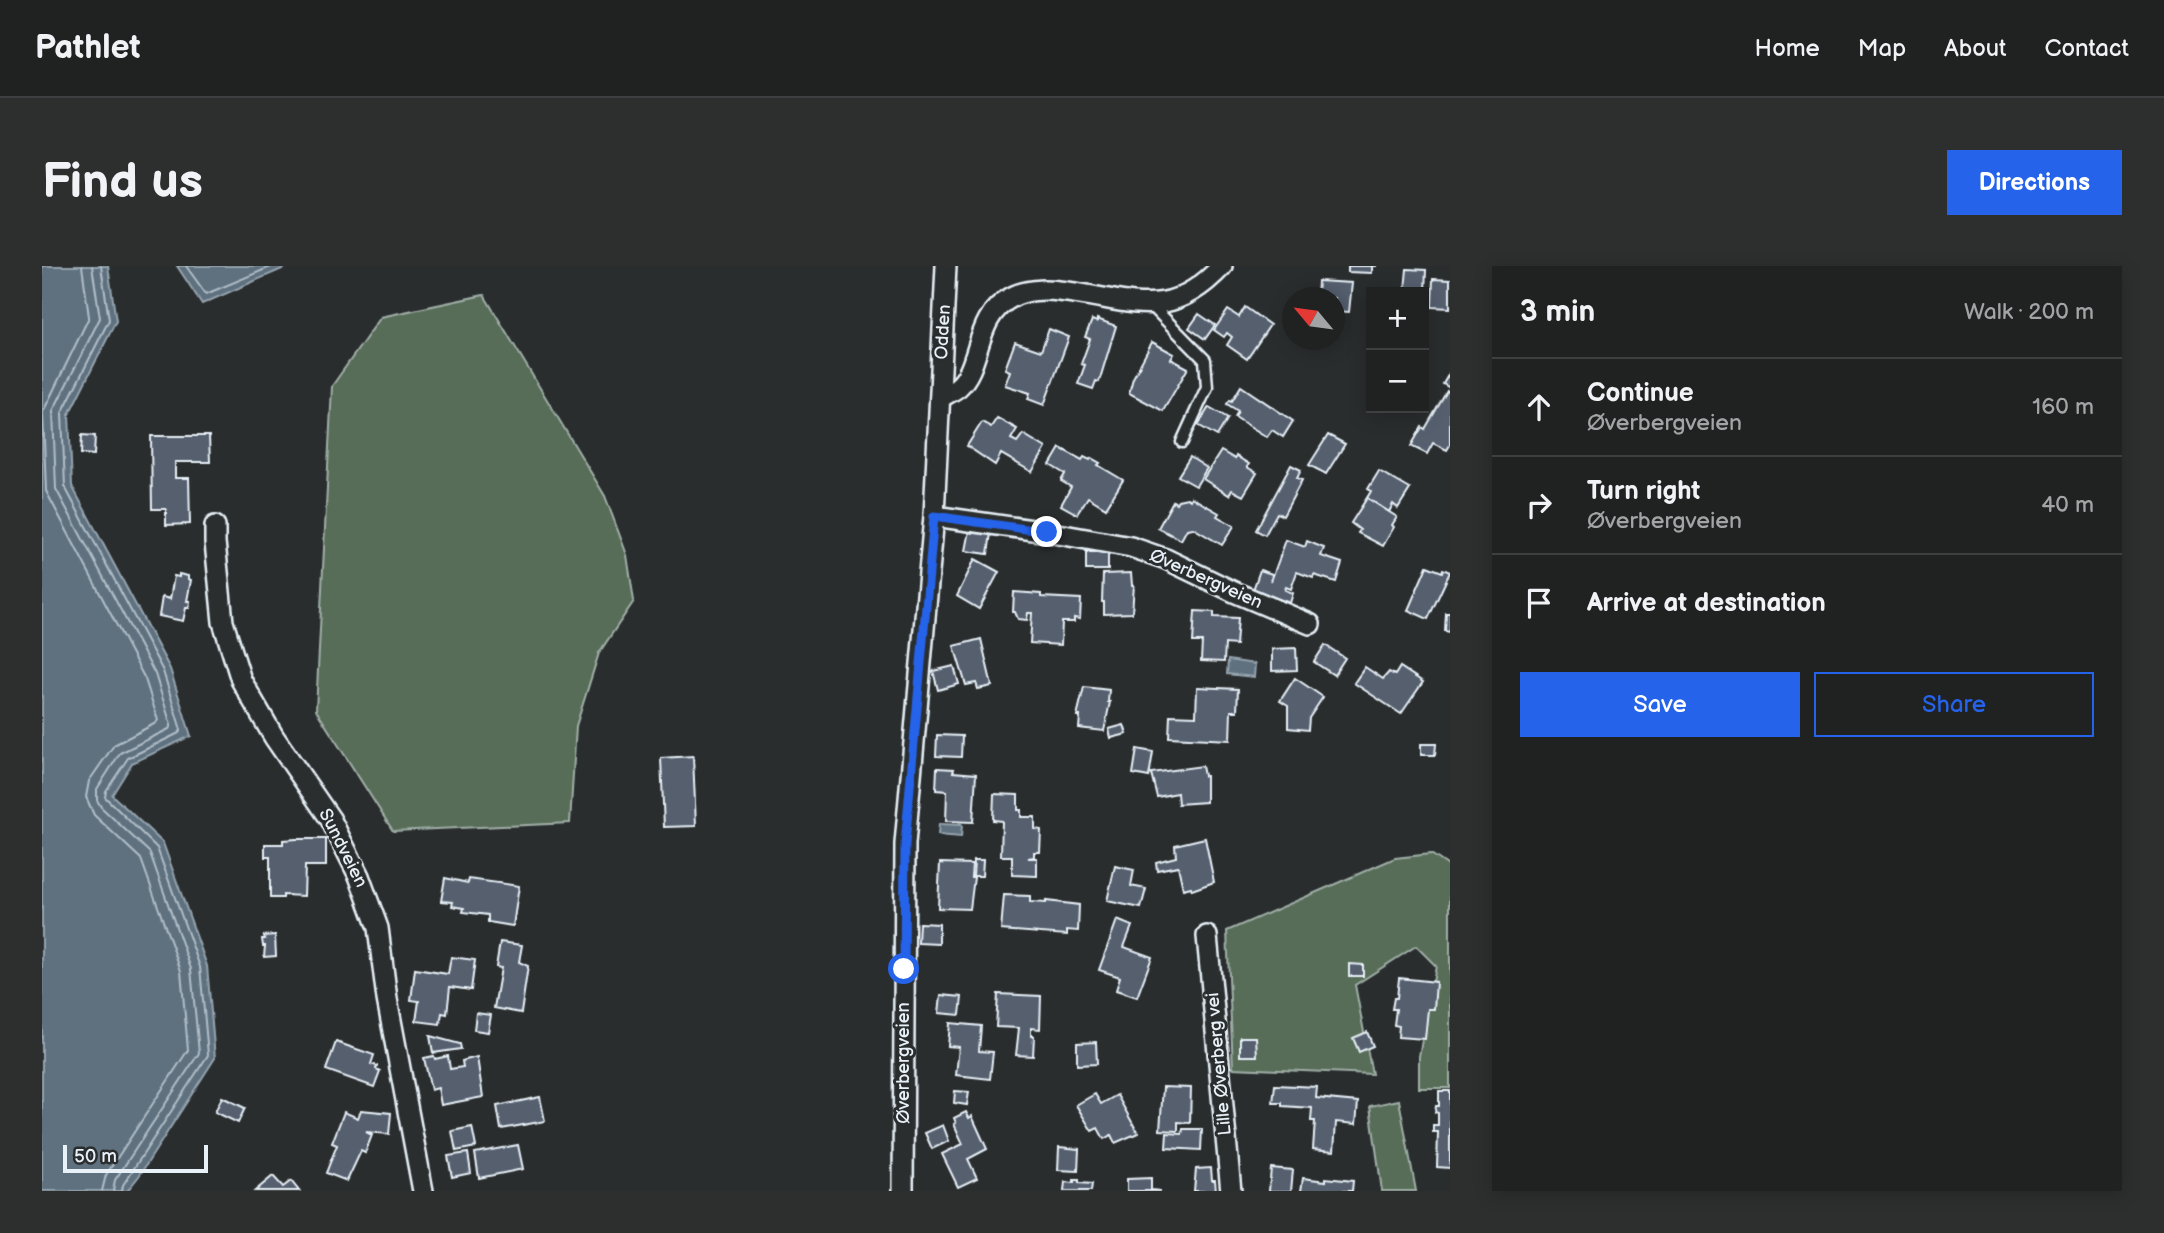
<!DOCTYPE html>
<html lang="en">
<head>
<meta charset="utf-8">
<style>
  :root { --surface:#202222; --page:#2d2f2f; --text:#f1f3f6; --muted:#a2a4a5; --line:#3d3f40; --accent:#2563eb }
  body { margin:0; font-family:"Balsamiq Sans",sans-serif; background:var(--page); color:var(--text) }
  .controls { position:absolute; right:21px; top:21px; display:grid; overflow:hidden; border-radius:0px; box-shadow:0 4px 18px #0003 }
  .controls button { width:63px; height:63px; display:grid; place-items:center; padding:0; border:0; border-bottom:2px solid var(--line); background:var(--surface); color:var(--text); font:35px sans-serif }
  .compass { position:absolute; left:1240px; top:21px; width:63px; height:63px; border-radius:50%; background:var(--surface); box-shadow:0 4px 18px #0003; rotate:299deg }
  .scale { position:absolute; left:21px; bottom:18px; width:145px; box-sizing:border-box; padding-left:7px; border:4px solid #e8f1f8; border-top:0; font-size:19px; line-height:24px; white-space:nowrap; color:#e8f1f8; -webkit-text-stroke:5px #2a2d2e; paint-order:stroke }
  .stop { position:absolute; width:21px; height:21px; margin:-16px; border:5px solid #2563eb; border-radius:50%; background:#fff }
  .stop.end { background:#2563eb; border-color:#fff; box-shadow:0 2px 7px #0008 }
  .list { margin:0; padding:0; list-style:none }
  h2 { display:flex; justify-content:space-between; align-items:center; height:91px; margin:0; padding:0 28px; font-size:30px }
  h2 small { font-size:23px; font-weight:400; color:var(--muted) }
  .list li { display:grid; grid-template-columns:46px 1fr auto; gap:21px; align-items:center; box-sizing:border-box; height:98px; padding:0 28px; border-top:2px solid var(--line) }
  .list b { display:block; font-size:26px; white-space:nowrap }
  .list p { margin:0; font-size:23px; white-space:nowrap; color:var(--muted) }
  .list em { font-size:23px; font-style:normal; color:var(--muted) }
  .actions { display:flex; gap:14px; padding:21px 28px }
  .actions a { flex:1; padding:16px 0; border:2px solid var(--accent); border-radius:0px; text-align:center; font-size:24px; color:var(--accent) }
  .actions .main { background:var(--accent); color:#fff }
  .icon { flex:none; width:38px; height:38px; fill:none; stroke:currentColor; stroke-width:2; stroke-linecap:round; stroke-linejoin:round }
  .map { position:relative; flex:none; width:1408px; height:925px; overflow:hidden; border-radius:0px }
  header { display:flex; align-items:center; gap:42px; box-sizing:border-box; height:98px; padding:0 35px; background:var(--surface); border-bottom:2px solid var(--line) }
  header strong { font-size:33px }
  nav { display:flex; gap:38px; margin-inline-start:auto; font-size:24px }
  .intro { display:flex; align-items:center; justify-content:space-between; box-sizing:border-box; height:168px; padding:0 42px }
  h1 { margin:0; font-size:49px }
  .button { padding:18px 32px; border-radius:0px; background:var(--accent); color:#fff; font-size:24px; font-weight:700 }
  main { display:flex; gap:42px; padding:0 42px }
  aside { flex:1; background:var(--surface); border-radius:0px; box-shadow:0 4px 18px #0003 }
  .map>svg:first-child { display:block }
</style>
</head>
<body>
<header>
<strong>Pathlet</strong>
<nav><a>Home</a><a>Map</a><a>About</a><a>Contact</a></nav>
</header>
<div class="intro"><h1>Find us</h1><a class="button">Directions</a></div>
<main>
<div class="map">
<svg width="1408" height="925" viewBox="0 0 1408 925">
  <rect width="100%" height="100%" fill="#2a2d2e"/>
  <filter id="ink" filterUnits="userSpaceOnUse"><feTurbulence type="fractalNoise" baseFrequency=".0143" numOctaves="2"/><feDisplacementMap in="SourceGraphic" scale="14" xChannelSelector="R" yChannelSelector="G"/><feConvolveMatrix kernelMatrix="1 2 1 2 8 2 1 2 1" color-interpolation-filters="sRGB"/></filter>
  <g filter="url(#ink)">
    <g fill="#586d59" stroke="#a0afa8" stroke-width="2">
      <polygon points="442,29 563,230 585,289 592,335 557,387 534,460 528,557 351,565 274,444 290,120 339,51"/>
      <polygon points="1389,588 1408,601 1408,822 1377,822 1377,790 1394,700 1374,680 1313,719 1330,808 1191,802 1185,665 1353,592"/>
      <polygon points="1357,834 1374,925 1340,925 1328,840"/>
    </g>
    <g fill="#5e717f" stroke="#95a4af" stroke-width="2">
      <polygon points="0,0 66,0 74,55 27,148 30,220 128,403 149,470 90,497 70,529 121,577 165,700 173,792 97,910 85,925 0,925"/>
      <polygon points="135,0 247,0 160,38"/>
      <polygon points="1186,394 1213,398 1212,411 1185,408"/>
      <polygon points="897,558 920,559 919,571 896,569"/>
    </g>
    <g fill="none" stroke-linecap="round" stroke-linejoin="round">
      <g stroke="#b1bec8" stroke-width="2">
        <polyline points="40,0 47,51 1,146 4,225 103,413 116,454 114,457 72,479 47,515 44,531 52,549 99,593 139,705 146,784 64,909 60,925"/>
        <polyline points="50,0 58,52 11,145 14,223 113,408 129,459 127,463 78,487 55,523 55,534 59,541 108,587 149,703 157,787 73,914 71,925"/>
        <polyline points="59,0 67,54 20,147 23,221 121,405 139,464 137,467 86,492 64,525 63,531 115,582 158,701 166,789 81,919 80,925"/>
        <polyline points="144,0 164,28 231,0"/>
      </g>
    </g>
    <g fill="#545e6e" stroke="#e8f1f8" stroke-width="2">
      <polygon points="1306,0 1335,0 1330,0 1330,7 1306,6"/>
      <polygon points="1365,3 1384,4 1383,25 1363,24"/>
      <polygon points="1391,13 1408,14 1408,42 1390,41"/>
      <polygon points="1276,15 1310,17 1307,46 1293,45 1293,32 1275,32"/>
      <polygon points="1203,41 1228,59 1205,93 1185,79 1190,71 1185,67 1182,71 1172,64 1186,44 1197,51"/>
      <polygon points="1157,48 1173,59 1163,73 1147,62"/>
      <polygon points="1055,53 1074,60 1057,116 1054,115 1051,123 1036,118 1043,99 1039,98 1048,73 1043,71 1050,54 1055,56"/>
      <polygon points="1007,63 1027,71 1002,139 986,133 988,127 963,119 968,105 963,103 973,76 999,85"/>
      <polygon points="1110,76 1132,88 1129,93 1146,102 1121,145 1087,127 1091,112"/>
      <polygon points="1408,106 1408,122 1401,118"/>
      <polygon points="1199,120 1251,155 1241,171 1230,164 1225,171 1193,151 1196,145 1185,138 1188,134 1190,135"/>
      <polygon points="1405,125 1408,127 1408,179 1405,184 1391,177 1385,188 1369,180 1380,161 1383,163"/>
      <polygon points="1167,141 1186,152 1175,170 1156,159"/>
      <polygon points="955,152 975,163 969,173 975,176 981,168 1004,182 990,206 959,188 953,199 925,180 940,156 949,161"/>
      <polygon points="40,169 53,170 52,189 39,188"/>
      <polygon points="1286,169 1303,178 1284,208 1267,199"/>
      <polygon points="109,170 167,170 168,196 133,196 133,212 147,212 148,258 124,259 124,243 110,243"/>
      <polygon points="1018,182 1040,194 1042,191 1048,194 1049,192 1058,197 1056,199 1081,214 1064,242 1046,231 1035,248 1019,239 1029,221 1019,215 1023,208 1008,199"/>
      <polygon points="1179,185 1193,193 1194,190 1207,198 1205,201 1215,207 1201,230 1190,224 1187,229 1161,213"/>
      <polygon points="1148,191 1165,202 1154,220 1136,210"/>
      <polygon points="1249,199 1259,204 1255,212 1260,214 1241,250 1235,247 1223,269 1214,264"/>
      <polygon points="1337,205 1368,223 1356,242 1351,238 1347,246 1325,232 1329,225 1326,223"/>
      <polygon points="1149,231 1177,247 1175,250 1192,260 1180,279 1151,262 1145,263 1139,274 1116,262 1131,235 1134,237 1136,234 1145,232 1148,234"/>
      <polygon points="1325,232 1355,251 1350,259 1352,261 1341,280 1316,267 1318,264 1309,257"/>
      <polygon points="928,264 949,267 946,288 924,285"/>
      <polygon points="1244,274 1263,281 1265,275 1282,282 1279,290 1300,297 1294,316 1272,309 1271,312 1255,306 1249,323 1244,321 1243,324 1251,327 1248,337 1211,324 1218,304 1230,308 1229,315"/>
      <rect x="1044" y="286" width="22" height="18"/>
      <polygon points="933,293 957,306 937,343 915,330"/>
      <polygon points="1385,300 1400,306 1401,303 1408,306 1386,353 1366,344"/>
      <polygon points="1089,307 1090,319 1092,319 1090,347 1062,348 1062,336 1060,336 1061,308"/>
      <polygon points="137,308 146,310 146,313 149,314 145,335 148,335 147,342 144,342 141,355 117,350 120,331 128,333 132,310 137,311"/>
      <polygon points="972,326 999,328 999,331 1039,333 1038,353 1032,352 1032,356 1020,356 1019,379 988,377 990,347 986,347 985,354 976,353 973,346 971,346"/>
      <polygon points="1153,345 1172,346 1172,351 1196,352 1194,379 1183,378 1182,396 1159,395 1160,376 1151,376"/>
      <polygon points="1404,347 1408,347 1408,366 1403,365"/>
      <polygon points="939,373 950,420 936,423 934,417 924,419 912,380"/>
      <polygon points="1283,379 1303,392 1292,409 1272,396"/>
      <polygon points="1254,382 1255,404 1230,405 1230,383"/>
      <polygon points="912,400 917,418 896,424 891,405"/>
      <polygon points="1323,401 1341,413 1347,406 1353,409 1358,401 1381,416 1359,448 1312,417"/>
      <polygon points="1253,412 1281,431 1267,452 1266,464 1246,462 1246,440 1238,435"/>
      <polygon points="1042,421 1067,424 1066,436 1068,436 1062,465 1037,462 1038,450 1035,450"/>
      <polygon points="1155,421 1196,423 1195,445 1189,445 1188,474 1127,471 1128,449 1154,450"/>
      <polygon points="1082,459 1085,468 1069,472 1067,463"/>
      <polygon points="895,469 920,470 919,491 894,490"/>
      <polygon points="1379,478 1394,478 1393,489 1379,489"/>
      <polygon points="1095,483 1111,486 1107,511 1091,508"/>
      <polygon points="651,490 654,560 622,561 619,492"/>
      <polygon points="1160,500 1162,510 1164,510 1164,536 1136,538 1135,527 1115,531 1109,507"/>
      <polygon points="895,502 912,503 911,506 934,508 931,556 904,555 905,525 894,524"/>
      <polygon points="952,528 976,529 976,544 979,544 979,551 993,551 993,563 999,564 998,586 992,586 992,591 986,592 995,592 995,610 970,609 970,590 959,590 960,555 951,554"/>
      <polygon points="1163,572 1172,616 1150,624 1149,621 1141,623 1136,600 1115,604 1114,596 1134,591 1133,579"/>
      <polygon points="254,573 284,573 284,600 263,600 262,630 241,629 241,632 228,632 228,591 223,591 223,578 241,578 241,574"/>
      <polygon points="932,594 941,594 940,610 931,610"/>
      <polygon points="898,597 930,598 929,611 932,611 928,643 896,642"/>
      <polygon points="1073,600 1092,604 1089,620 1104,623 1099,642 1065,635"/>
      <polygon points="403,612 426,617 427,613 477,620 471,660 446,656 446,649 421,646 422,642 410,640 411,636 399,635"/>
      <polygon points="962,629 988,630 988,636 1004,637 1004,635 1037,639 1036,665 1025,664 1025,669 959,664"/>
      <polygon points="1075,654 1090,660 1082,681 1110,691 1095,731 1074,724 1078,711 1057,704"/>
      <polygon points="877,657 897,658 897,678 876,677"/>
      <polygon points="233,669 234,690 222,691 223,680 221,680 220,673 223,673 222,670"/>
      <polygon points="458,676 480,679 477,696 486,700 479,747 452,742 459,702 454,701"/>
      <polygon points="409,691 433,694 429,724 408,721 405,748 400,747 398,758 374,755 377,735 369,734 373,703 406,708"/>
      <polygon points="1307,698 1321,699 1321,710 1307,710"/>
      <polygon points="1357,712 1394,716 1392,743 1386,743 1383,773 1356,771 1357,760 1352,759 1354,743 1350,743 1352,732 1355,732"/>
      <polygon points="956,728 999,730 998,763 989,762 989,770 992,770 991,790 974,789 977,762 954,761"/>
      <polygon points="899,729 920,731 918,749 897,747"/>
      <polygon points="434,747 449,749 446,766 432,764"/>
      <polygon points="908,757 939,760 937,785 951,786 948,813 914,809 917,781 906,780"/>
      <polygon points="1325,766 1331,780 1317,786 1311,772"/>
      <polygon points="388,770 418,778 419,783 391,787"/>
      <polygon points="1198,771 1214,771 1215,790 1198,790"/>
      <polygon points="294,776 332,789 329,798 335,800 334,803 338,805 332,821 284,804"/>
      <polygon points="1054,776 1055,798 1035,799 1035,777"/>
      <polygon points="392,790 393,793 406,790 408,803 421,801 420,795 435,791 441,831 399,839 396,822 389,824 382,792"/>
      <polygon points="1233,819 1275,821 1274,832 1316,836 1314,858 1294,856 1292,885 1271,883 1273,855 1269,855 1270,842 1240,840 1240,837 1231,837"/>
      <polygon points="1121,821 1149,822 1148,857 1136,856 1136,865 1118,864"/>
      <polygon points="913,825 927,826 925,839 912,837"/>
      <polygon points="1397,825 1408,825 1408,902 1395,901 1396,866 1391,866 1391,859 1396,859 1396,847 1393,846 1394,840 1397,840"/>
      <polygon points="1053,828 1059,838 1075,829 1096,867 1073,877 1069,869 1062,873 1056,862 1050,865 1034,839"/>
      <polygon points="180,831 203,842 196,857 173,846"/>
      <polygon points="498,831 503,855 459,863 455,840"/>
      <polygon points="319,844 349,847 347,868 324,866 330,869 323,887 319,885 305,915 284,907 295,879 290,877 302,846 316,852"/>
      <polygon points="924,846 927,852 930,850 945,883 926,893 935,912 916,921 900,888 921,878 912,858 914,857 912,852"/>
      <polygon points="901,859 907,875 890,883 883,867"/>
      <polygon points="430,861 434,881 414,885 410,865"/>
      <polygon points="1141,863 1160,863 1159,884 1124,882 1125,867 1140,868"/>
      <polygon points="476,879 481,903 437,912 433,887"/>
      <polygon points="1017,881 1037,883 1036,905 1016,904"/>
      <polygon points="426,887 429,907 410,911 406,890"/>
      <polygon points="1169,902 1170,914 1173,914 1174,925 1152,925 1154,903"/>
      <polygon points="1229,902 1251,904 1249,925 1227,925"/>
      <polygon points="231,910 241,921 249,915 257,925 213,925"/>
      <polygon points="1109,912 1109,924 1118,925 1085,925 1085,913"/>
      <polygon points="1261,912 1284,915 1284,912 1311,915 1310,925 1259,925"/>
      <polygon points="1032,914 1037,914 1037,917 1050,918 1049,925 1022,925 1023,916 1032,917"/>
    </g>
    <g fill="none" stroke-linecap="round" stroke-linejoin="round">
      <g stroke="#e8f1f8" stroke-width="15">
        <polyline id="service" points="1110,40 1163,94 1165,121 1140,176"/>
      </g>
      <g stroke="#e8f1f8" stroke-width="24">
        <g id="minor">
          <path d="M898,132C904,128 911,125 916,121C941,99 931,51 970,31C983,24 1002,23 1017,25C1086,32 1124,60 1180,0"/>
          <polyline points="892,250 1005,266 1089,281 1124,293 1192,326 1268,358"/>
          <polyline points="173,260 173,276 181,356 199,414 232,471 289,554 317,610 336,662 345,733 381,925"/>
          <polyline points="1165,670 1189,925"/>
          <polyline points="861,925 863,578 892,250 904,0"/>
        </g>
      </g>
      <use href="#service" stroke="#2a2d2e" stroke-width="10"/>
      <use href="#minor" stroke="#2a2d2e" stroke-width="19"/>
    </g>
  </g>
  <g fill="none" stroke-linecap="round" stroke-linejoin="round" filter="url(#ink)">
    <polyline stroke="#2563eb" stroke-width="9" points="862,703 863,578 892,250 1005,266"/>
  </g>
  <g text-anchor="middle" dominant-baseline="central" stroke-width="6" stroke-linejoin="round" paint-order="stroke">
    <g font-size="18" fill="#e8f1f8" stroke="#2a2d2e">
      <text transform="translate(901 66) rotate(-87)">Odden</text>
      <text transform="translate(1164 313) rotate(24)">Øverbergveien</text>
      <text transform="translate(301 582) rotate(63)">Sundveien</text>
      <text transform="translate(861 797) rotate(-90)">Øverbergveien</text>
      <text transform="translate(1177 798) rotate(-95)">Lille Øverberg vei</text>
    </g>
  </g>
</svg>
<div class="controls">
<button>+</button>
<button>−</button>
</div>
<svg class="compass" viewBox="-18 -18 36 36"><path d="M0-13l5 13h-10z" fill="#e53935"/><path d="M0 13l5-13h-10z" fill="#a2a4a5"/></svg>
<div class="scale">50 m</div>
<div class="stop" style="left:862px;top:703px"></div>
<div class="stop end" style="left:1005px;top:266px"></div>
</div>
<aside>
<h2>3 min<small>Walk · 200 m</small></h2>
<ul class="list">
<li><svg class="icon" aria-label="ahead" viewBox="0 0 24 24"><path d="M12 20V5M6 11l6-6 6 6"/></svg><div><b>Continue</b><p>Øverbergveien</p></div><em>160 m</em></li>
<li><svg class="icon" aria-label="right" viewBox="0 0 24 24"><path d="M7 20v-9h11M14 6l5 5-5 5"/></svg><div><b>Turn right</b><p>Øverbergveien</p></div><em>40 m</em></li>
<li><svg class="icon" aria-label="arrive" viewBox="0 0 24 24"><path d="M6 21V4h12l-3 4 3 4H6"/></svg><div><b>Arrive at destination</b></div></li>
</ul>
<div class="actions"><a class="main">Save</a><a>Share</a></div>
</aside>
</main>
</body>
</html>
